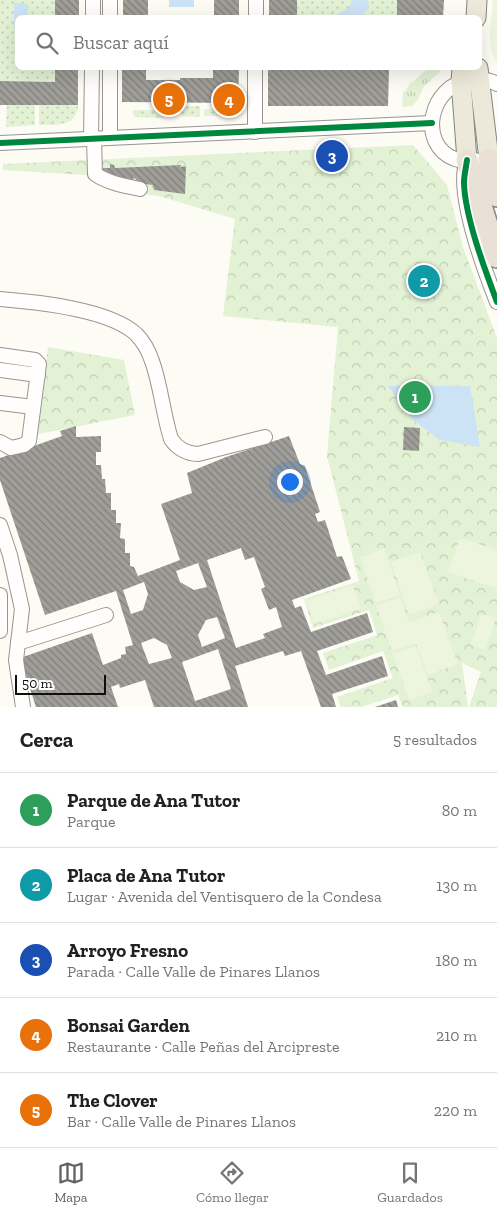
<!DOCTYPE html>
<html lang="es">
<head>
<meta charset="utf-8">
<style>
  :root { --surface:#fff; --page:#f2f2f2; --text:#202124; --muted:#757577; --line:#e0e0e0; --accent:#62625f }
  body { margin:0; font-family:"Zilla Slab",serif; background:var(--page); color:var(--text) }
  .scale { position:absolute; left:15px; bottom:12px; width:91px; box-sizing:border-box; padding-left:5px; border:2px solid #0f0f0f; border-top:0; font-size:14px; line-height:18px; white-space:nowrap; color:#0f0f0f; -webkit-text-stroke:4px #fff; paint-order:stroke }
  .you { position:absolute; left:289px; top:481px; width:18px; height:18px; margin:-12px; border:4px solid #fff; border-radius:50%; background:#1a73e8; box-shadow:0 0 0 8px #1a73e833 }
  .badge { display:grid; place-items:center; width:32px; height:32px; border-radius:50%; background:var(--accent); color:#fff; font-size:16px; font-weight:700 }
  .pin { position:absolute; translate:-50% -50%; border:2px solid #fff; box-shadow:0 1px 5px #0006 }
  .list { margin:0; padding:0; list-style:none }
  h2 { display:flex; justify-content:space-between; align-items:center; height:65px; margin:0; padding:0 20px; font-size:21px }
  h2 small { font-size:16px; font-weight:400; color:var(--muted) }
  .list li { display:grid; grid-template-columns:32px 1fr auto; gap:15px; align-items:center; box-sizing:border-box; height:75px; padding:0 20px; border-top:1px solid var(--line) }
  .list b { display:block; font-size:19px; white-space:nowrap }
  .list p { margin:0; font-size:16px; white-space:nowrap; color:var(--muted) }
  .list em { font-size:16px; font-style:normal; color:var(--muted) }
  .icon { flex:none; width:28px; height:28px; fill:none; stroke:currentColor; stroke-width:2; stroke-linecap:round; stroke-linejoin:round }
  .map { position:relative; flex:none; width:497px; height:707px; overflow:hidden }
  .search { position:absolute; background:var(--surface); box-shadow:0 5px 20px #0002; left:15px; right:15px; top:15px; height:55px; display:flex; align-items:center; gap:12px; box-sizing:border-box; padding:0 18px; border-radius:8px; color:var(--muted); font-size:19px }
  .sheet { height:440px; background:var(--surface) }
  nav { display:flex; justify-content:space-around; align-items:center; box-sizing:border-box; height:70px; border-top:1px solid var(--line); background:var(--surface); font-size:14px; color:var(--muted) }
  nav a { display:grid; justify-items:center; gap:2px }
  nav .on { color:var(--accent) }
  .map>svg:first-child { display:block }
</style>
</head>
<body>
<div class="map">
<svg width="497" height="707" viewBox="0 0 497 707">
  <defs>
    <pattern id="grass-tufts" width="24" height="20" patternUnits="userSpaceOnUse" patternTransform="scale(1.25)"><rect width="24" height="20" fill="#e3f1d5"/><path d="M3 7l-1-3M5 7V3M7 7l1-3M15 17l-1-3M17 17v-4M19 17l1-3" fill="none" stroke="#c2cdb6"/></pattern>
    <pattern id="park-crowns" width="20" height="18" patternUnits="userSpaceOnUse" patternTransform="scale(1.25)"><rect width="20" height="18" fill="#e3f1d5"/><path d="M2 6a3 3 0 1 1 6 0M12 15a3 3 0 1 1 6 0" fill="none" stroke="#c2cdb6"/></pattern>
    <pattern id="garden-dots" width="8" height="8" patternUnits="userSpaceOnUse" patternTransform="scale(1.25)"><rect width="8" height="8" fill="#e3f1d5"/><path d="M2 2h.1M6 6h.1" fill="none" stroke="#c2cdb6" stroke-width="1.8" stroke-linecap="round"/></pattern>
    <pattern id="building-back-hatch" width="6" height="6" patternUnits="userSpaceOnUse" patternTransform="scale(1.25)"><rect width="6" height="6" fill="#9f9e99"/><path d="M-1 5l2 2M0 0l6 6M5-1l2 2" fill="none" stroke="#807f7b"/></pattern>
  </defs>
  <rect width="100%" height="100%" fill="#fcfbf4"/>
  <polygon fill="url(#grass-tufts)" points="428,68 441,71 424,86 418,100 412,106 402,107 403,91 405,91 410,83 414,81"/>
  <g fill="url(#park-crowns)">
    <polygon points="413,145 447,185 463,247 497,338 497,707 469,707 481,672 462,663 468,707 403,707 398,695 361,707 341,707 337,697 393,678 383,651 329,670 323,653 377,635 369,610 313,628 304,599 359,581 327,456 338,327 223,316 235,219 159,196 120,191 86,175 3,170 3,164"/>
    <polygon points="48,347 124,360 135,415 38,434"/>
  </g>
  <g fill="url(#garden-dots)">
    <polygon points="0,0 55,0 55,17 18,18 18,68 55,68 55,82 0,81"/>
    <polygon points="297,0 397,0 397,17 297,18"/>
    <polygon points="7,105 35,105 35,125 6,127"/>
    <path d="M39,105H78C77,127 56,125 39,125Z"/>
    <polygon points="181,106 200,106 200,117 181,116"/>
    <polygon points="204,109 229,110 228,116 204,116"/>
    <polygon points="133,110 159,110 165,118 134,117"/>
  </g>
  <g fill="#edf5de">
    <path d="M493,0H497V63C485,47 492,19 493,0Z"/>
    <polygon points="460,538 497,550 497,589 448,572"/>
    <polygon points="384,549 400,595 376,603 360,557"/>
    <polygon points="420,552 439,604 409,615 391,562"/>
    <polygon points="353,585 360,609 314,624 306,601"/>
    <polygon points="400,597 409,623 439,612 458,664 428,675 416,643 392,651 376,605"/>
    <polygon points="481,614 496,618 485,650 471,645"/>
    <polygon points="416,646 432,692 409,700 393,654"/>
  </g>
  <g fill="#cce2f5">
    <rect x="169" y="0" width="25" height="7"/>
    <path d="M352,0H368C370,6 368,9 364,13L363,17H334C343,9 348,14 352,0Z"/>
    <polygon points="14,3 28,4 28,17 18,18 17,29 14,28"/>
    <polygon points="388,386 470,386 480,447 440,440 413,420"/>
  </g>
  <g fill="url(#building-back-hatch)" fill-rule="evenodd">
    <rect x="55" y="0" width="24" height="18"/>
    <polygon points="123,0 148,0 148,15 146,15 146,18 123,18"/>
    <rect x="214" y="0" width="25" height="18"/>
    <rect x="269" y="0" width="28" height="18"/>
    <polygon points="397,0 444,0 443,18 397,18"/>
    <polygon points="55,68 78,68 78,105 0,105 0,81 55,82"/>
    <polygon points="122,68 146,68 146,80 180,80 180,78 213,78 213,68 239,68 238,103 122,102"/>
    <polygon points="268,68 386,68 389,70 388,106 268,106"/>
    <polygon points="110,164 114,165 115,168 181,165 180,167 186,166 185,194 154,190 153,185 137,183 136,179 133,178 134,187 101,174 102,168 110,168"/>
    <path d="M76,426V437L101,436V452H96V465H101L102,479H105L106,493H111V510H116V523H121L120,538L125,539V553H130V566L134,567L138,576L180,560L161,504L192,493L187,473L226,457L289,436L300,464L305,466L320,512L315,514L318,522L325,520L337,557L342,556L351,579L292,600L295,608L301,606L311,632L367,613L373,632L317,651L326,675L382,656L388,676L332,694L336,707H321L301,651L285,656L283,651L235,666L248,707H154L145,680L120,688L119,684L111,687L118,707H36L20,658L92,633L103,665L121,658V655L126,654L125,647L133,645L116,591L45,615L0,480V458L62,436L60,431ZM241,548L245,560L254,557L265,587L261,589L269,610L276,607L282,627L263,634L265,638L236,648L207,560ZM198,563L207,587L194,590L180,582L176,571ZM144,582L148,594L143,610L131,614L123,590ZM217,617L225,638L202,647L198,635L206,620ZM154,638L167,645L172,658L149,664L141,643ZM218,649L231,689L195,701L182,662Z"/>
    <polygon points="404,427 420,428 419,451 403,450"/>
    <polygon points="396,700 398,707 375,707"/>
  </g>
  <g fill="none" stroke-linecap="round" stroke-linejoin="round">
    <g stroke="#969592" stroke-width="16">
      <g id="minor">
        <polyline points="93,18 93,0"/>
        <polyline points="110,18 110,0"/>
        <polyline points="256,18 256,0"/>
        <polyline points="255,132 255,68"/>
        <polyline points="110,138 110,68"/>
        <polyline points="91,139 92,68"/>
        <path d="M94,139L95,174C108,183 125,186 140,189"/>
        <polyline points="0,143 432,123"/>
        <path d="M475,160C468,160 461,161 455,159C417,145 429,84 471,80C479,79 489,79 497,84"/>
        <path d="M465,168C459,202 484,269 497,302"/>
        <path d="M0,299C37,302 109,309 136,334C143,341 149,352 152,361C161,386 163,414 171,439C177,448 187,454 198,454L265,437"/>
        <polyline points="0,355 35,360 39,364 29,441 24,445 11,448 0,442"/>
        <polyline points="0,370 38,375"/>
        <polyline points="0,403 33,407"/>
        <polyline points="0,525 10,555 22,609 18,643"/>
        <polyline points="0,595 0,631"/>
        <polyline points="23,707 16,660 18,643 106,615"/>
      </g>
    </g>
    <g stroke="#83837f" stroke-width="21">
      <g id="major">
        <polyline points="476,18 477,0"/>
        <polyline points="462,68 461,81 467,160"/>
        <polyline points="478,68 489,159"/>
      </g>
    </g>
    <g stroke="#83837f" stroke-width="24">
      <g id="highway">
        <polyline points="489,159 497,196"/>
        <polyline points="467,160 497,257"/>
      </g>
    </g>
    <use href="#minor" stroke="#fffefd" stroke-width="14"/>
    <use href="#major" stroke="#ece9da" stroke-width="19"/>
    <use href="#highway" stroke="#e9e1d6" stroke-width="21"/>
    <g stroke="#fff" stroke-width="9">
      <g id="cycleway">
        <polyline points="0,143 432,123"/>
        <path d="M467,160C466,168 464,175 464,183C465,217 485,270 497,302"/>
      </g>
    </g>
    <use href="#cycleway" stroke="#00873e" stroke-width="6"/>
  </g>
</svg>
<div class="scale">50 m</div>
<div class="you"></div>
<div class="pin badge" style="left:415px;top:397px;background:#2e9e5b">1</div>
<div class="pin badge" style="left:424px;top:281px;background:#0f9aa8">2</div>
<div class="pin badge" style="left:332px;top:156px;background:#1a4fb4">3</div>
<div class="pin badge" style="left:229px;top:100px;background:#e8710a">4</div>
<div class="pin badge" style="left:169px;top:99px;background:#e8710a">5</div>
<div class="search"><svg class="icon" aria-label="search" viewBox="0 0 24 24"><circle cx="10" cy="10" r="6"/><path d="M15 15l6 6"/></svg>Buscar aquí</div>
</div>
<section class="sheet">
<h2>Cerca<small>5 resultados</small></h2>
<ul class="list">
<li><span class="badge" style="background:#2e9e5b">1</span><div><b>Parque de Ana Tutor</b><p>Parque</p></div><em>80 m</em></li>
<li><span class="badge" style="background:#0f9aa8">2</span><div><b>Placa de Ana Tutor</b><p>Lugar · Avenida del Ventisquero de la Condesa</p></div><em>130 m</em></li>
<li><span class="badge" style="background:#1a4fb4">3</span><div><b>Arroyo Fresno</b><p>Parada · Calle Valle de Pinares Llanos</p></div><em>180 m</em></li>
<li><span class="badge" style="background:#e8710a">4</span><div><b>Bonsai Garden</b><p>Restaurante · Calle Peñas del Arcipreste</p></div><em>210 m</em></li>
<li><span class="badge" style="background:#e8710a">5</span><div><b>The Clover</b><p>Bar · Calle Valle de Pinares Llanos</p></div><em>220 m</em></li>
</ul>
</section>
<nav>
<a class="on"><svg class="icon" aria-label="map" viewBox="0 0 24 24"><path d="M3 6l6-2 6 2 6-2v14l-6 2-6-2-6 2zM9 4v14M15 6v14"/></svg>Mapa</a>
<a><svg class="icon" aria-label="directions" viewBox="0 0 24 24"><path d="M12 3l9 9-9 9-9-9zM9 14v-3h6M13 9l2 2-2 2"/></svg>Cómo llegar</a>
<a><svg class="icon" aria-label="saved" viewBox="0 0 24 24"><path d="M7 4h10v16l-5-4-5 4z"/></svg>Guardados</a>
</nav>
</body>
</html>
